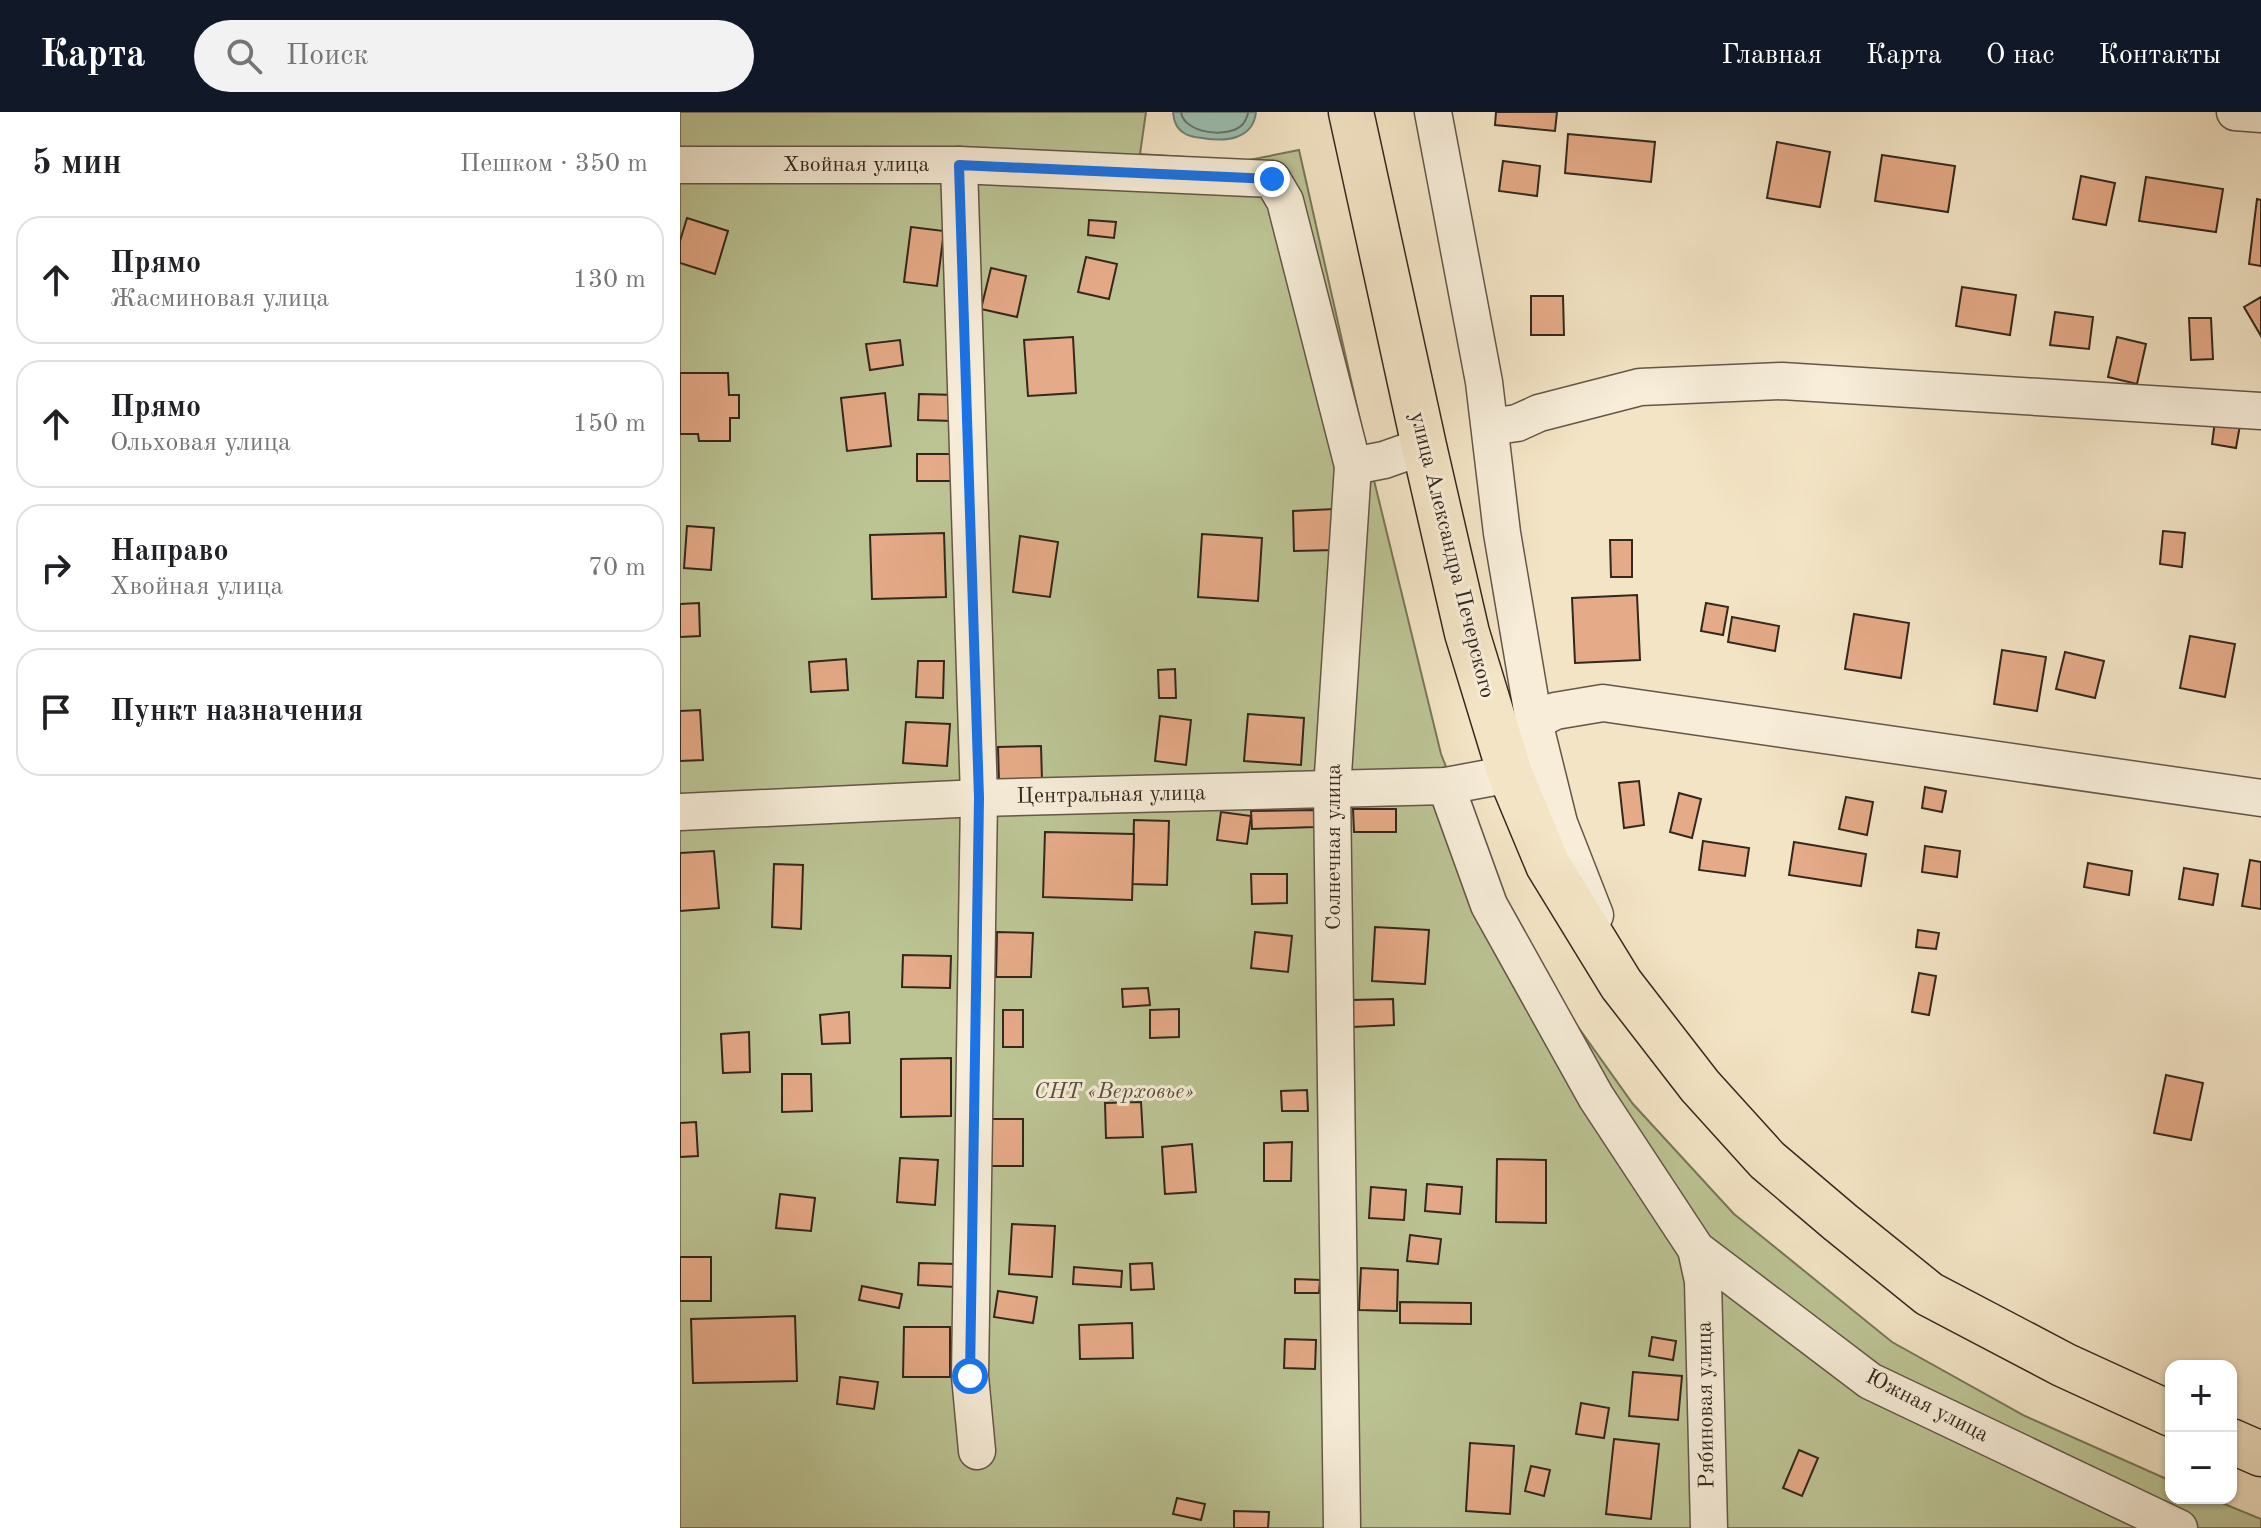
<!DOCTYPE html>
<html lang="ru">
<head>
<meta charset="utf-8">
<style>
  :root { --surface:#fff; --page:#f2f2f2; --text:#202124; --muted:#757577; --line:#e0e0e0; --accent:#111827 }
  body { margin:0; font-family:"Old Standard TT",serif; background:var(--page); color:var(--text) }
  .controls { position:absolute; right:24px; bottom:24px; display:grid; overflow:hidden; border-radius:16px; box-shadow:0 2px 6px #0004 }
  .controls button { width:72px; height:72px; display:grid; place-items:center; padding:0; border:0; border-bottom:2px solid var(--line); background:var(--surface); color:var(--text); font:40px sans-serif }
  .stop { position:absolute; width:24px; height:24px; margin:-18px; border:6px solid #1a73e8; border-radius:50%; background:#fff }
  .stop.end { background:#1a73e8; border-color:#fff; box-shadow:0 2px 8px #0008 }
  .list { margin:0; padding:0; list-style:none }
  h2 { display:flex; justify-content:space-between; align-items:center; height:104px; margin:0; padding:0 32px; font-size:34px }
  h2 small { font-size:26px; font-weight:400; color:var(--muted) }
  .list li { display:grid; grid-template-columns:52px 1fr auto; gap:24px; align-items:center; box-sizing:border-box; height:128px; margin:0 16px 16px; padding:0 16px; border:2px solid var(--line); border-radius:24px }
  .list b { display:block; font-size:30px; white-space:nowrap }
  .list p { margin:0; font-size:26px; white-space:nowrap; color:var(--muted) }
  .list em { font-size:26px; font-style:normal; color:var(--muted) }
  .icon { flex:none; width:44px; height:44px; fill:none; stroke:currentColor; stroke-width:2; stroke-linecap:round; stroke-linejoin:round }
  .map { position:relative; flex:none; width:1581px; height:1416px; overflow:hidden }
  header { display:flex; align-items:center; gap:48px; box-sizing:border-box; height:112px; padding:0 40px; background:var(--accent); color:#fff }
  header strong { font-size:38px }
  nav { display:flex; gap:44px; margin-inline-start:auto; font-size:28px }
  .search { width:560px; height:72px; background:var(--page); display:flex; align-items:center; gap:20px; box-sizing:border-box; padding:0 28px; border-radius:44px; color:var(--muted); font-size:30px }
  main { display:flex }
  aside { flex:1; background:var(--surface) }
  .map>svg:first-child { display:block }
</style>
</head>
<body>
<header>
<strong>Карта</strong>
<div class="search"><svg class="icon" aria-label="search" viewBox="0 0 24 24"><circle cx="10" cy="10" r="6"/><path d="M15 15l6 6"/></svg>Поиск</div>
<nav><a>Главная</a><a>Карта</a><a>О нас</a><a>Контакты</a></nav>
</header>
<main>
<aside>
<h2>5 мин<small>Пешком · 350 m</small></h2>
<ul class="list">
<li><svg class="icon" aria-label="ahead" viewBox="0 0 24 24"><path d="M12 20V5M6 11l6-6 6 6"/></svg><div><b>Прямо</b><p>Жасминовая улица</p></div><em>130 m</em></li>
<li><svg class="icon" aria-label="ahead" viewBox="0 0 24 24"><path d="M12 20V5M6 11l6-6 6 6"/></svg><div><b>Прямо</b><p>Ольховая улица</p></div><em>150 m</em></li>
<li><svg class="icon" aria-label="right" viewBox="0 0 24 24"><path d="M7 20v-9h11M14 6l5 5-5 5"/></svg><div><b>Направо</b><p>Хвойная улица</p></div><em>70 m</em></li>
<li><svg class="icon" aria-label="arrive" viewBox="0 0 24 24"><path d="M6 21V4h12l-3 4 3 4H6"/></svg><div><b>Пункт назначения</b></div></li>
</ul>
</aside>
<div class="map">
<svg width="1581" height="1416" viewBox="0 0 1581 1416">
  <rect width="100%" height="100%" fill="#f3e4c5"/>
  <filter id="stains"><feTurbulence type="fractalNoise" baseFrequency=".0025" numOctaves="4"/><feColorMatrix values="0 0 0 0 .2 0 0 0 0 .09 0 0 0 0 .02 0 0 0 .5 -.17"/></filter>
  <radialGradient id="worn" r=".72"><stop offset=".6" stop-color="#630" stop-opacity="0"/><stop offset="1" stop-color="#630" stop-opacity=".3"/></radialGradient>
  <polygon fill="#bcc494" stroke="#787659" stroke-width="2" points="0,0 466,0 460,42 564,49 619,38 690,352 761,642 806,756 863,866 953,992 1054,1102 1212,1230 1345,1304 1491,1369 1491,1386 1530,1386 1581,1407 1581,1416 0,1416"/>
  <path fill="#9bbfb2" stroke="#728277" stroke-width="2" d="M493,0H576C573,28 545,30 522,26C516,25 509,25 504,21C496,16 494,9 493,0Z"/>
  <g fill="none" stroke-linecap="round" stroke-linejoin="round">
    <path stroke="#687368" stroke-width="2" d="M501,0C504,22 550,27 563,12C565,10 568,3 568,0"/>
  </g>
  <g fill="#e5aa87" stroke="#34271e" stroke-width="2">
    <polygon points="816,0 877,0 875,19 815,13"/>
    <polygon points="888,22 975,30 971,70 885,61"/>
    <polygon points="1097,30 1150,40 1140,95 1087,86"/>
    <polygon points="1202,43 1275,54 1268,100 1195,89"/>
    <polygon points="823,49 860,54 857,84 819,79"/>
    <polygon points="1401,64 1435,71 1426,113 1393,107"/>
    <polygon points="1466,65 1543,77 1536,120 1459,109"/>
    <polygon points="1577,87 1581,88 1581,154 1569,152"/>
    <polygon points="7,106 48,119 35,162 0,151 0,129"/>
    <polygon points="409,108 436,110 434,126 408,123"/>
    <polygon points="231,115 264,119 257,174 224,170"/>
    <polygon points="406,145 437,152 429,187 398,180"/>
    <polygon points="311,156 346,164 337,205 301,197"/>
    <polygon points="1282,175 1336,183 1330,223 1276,214"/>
    <polygon points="851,184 883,184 884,223 851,223"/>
    <polygon points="1581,185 1581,224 1564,195"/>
    <polygon points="1375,200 1413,205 1409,237 1370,233"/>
    <polygon points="1509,206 1531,206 1533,247 1511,248"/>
    <polygon points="393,225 396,281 348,284 344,228"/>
    <polygon points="1437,225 1466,232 1457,272 1428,265"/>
    <polygon points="220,228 223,253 190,258 186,232"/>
    <polygon points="0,261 48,261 49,283 59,283 59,306 50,306 50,329 19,329 18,322 0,322"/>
    <polygon points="205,281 211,334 167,339 161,286"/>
    <polygon points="239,282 276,283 275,309 238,308"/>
    <polygon points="1535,309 1560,313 1556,336 1532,332"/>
    <rect x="237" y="342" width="40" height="27"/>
    <polygon points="654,397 655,438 614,439 613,399"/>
    <polygon points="7,414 34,416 31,458 4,456"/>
    <polygon points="1483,419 1505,421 1502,455 1480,452"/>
    <polygon points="264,421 266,485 192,487 190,423"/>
    <polygon points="522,422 582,426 578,489 518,485"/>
    <polygon points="340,424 378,430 370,485 333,480"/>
    <polygon points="930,428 952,428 952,465 931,465"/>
    <polygon points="957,483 960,548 895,551 892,486"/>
    <polygon points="19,491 20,524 0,525 0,492"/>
    <polygon points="1026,491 1048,495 1043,523 1021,519"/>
    <polygon points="1174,502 1229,511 1221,566 1165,557"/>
    <polygon points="1052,505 1099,514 1095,539 1048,530"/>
    <polygon points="1510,524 1555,532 1545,585 1500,576"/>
    <polygon points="1322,538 1366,545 1357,599 1314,592"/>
    <polygon points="1385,540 1424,549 1415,586 1376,577"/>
    <polygon points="166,547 168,578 131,580 129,550"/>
    <polygon points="238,549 264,549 263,586 236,585"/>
    <polygon points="495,557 496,586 479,586 478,558"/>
    <polygon points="20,598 23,648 0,649 0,599"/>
    <polygon points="568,602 624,606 621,653 564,649"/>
    <polygon points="480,604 511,608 506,653 475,649"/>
    <polygon points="226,610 270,612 267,654 223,651"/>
    <polygon points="361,634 362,669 319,670 318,635"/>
    <polygon points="959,669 964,713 944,716 939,671"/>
    <polygon points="1245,675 1266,679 1262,700 1242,696"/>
    <polygon points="999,681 1021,687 1012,726 990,720"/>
    <polygon points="1166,685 1193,690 1187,723 1159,717"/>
    <polygon points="673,697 716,697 716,720 674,720"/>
    <polygon points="635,698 635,715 572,717 571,699"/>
    <polygon points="541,700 571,704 567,732 537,728"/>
    <polygon points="454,708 489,709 487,773 452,772"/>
    <polygon points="365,720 454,722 452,788 363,785"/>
    <polygon points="1023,729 1069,736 1065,764 1019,758"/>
    <polygon points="1114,730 1186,742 1181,774 1109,763"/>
    <polygon points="1245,734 1280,739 1277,765 1242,760"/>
    <polygon points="34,739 39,796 0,799 0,741"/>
    <polygon points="1570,748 1581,750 1581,797 1562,794"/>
    <polygon points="1408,751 1452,759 1449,783 1404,775"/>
    <polygon points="94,752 123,753 121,817 92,815"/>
    <polygon points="1504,756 1538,762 1533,793 1499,787"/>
    <polygon points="571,762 607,762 607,791 572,792"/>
    <polygon points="695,815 749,818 745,872 692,869"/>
    <polygon points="1238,818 1259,821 1256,837 1236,835"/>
    <polygon points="317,820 353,821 351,865 316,865"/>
    <polygon points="575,820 612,824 608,860 571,856"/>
    <polygon points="223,843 271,844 270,876 222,875"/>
    <polygon points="1239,861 1256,864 1249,903 1232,900"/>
    <polygon points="468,876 470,893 443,895 442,877"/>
    <polygon points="713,887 714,913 673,915 672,888"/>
    <polygon points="499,897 499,925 470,926 470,898"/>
    <rect x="323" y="898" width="20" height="37"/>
    <polygon points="169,900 170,931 142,932 140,903"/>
    <polygon points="69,920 70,960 43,961 41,922"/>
    <polygon points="271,946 271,1004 221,1005 221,947"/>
    <polygon points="102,962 131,962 132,999 102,1000"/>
    <polygon points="1486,963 1523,971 1511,1028 1474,1021"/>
    <polygon points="627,978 628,999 602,999 601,979"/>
    <polygon points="461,990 463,1025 426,1026 425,991"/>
    <rect x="311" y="1007" width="32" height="47"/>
    <polygon points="16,1010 18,1044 0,1045 0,1011"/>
    <polygon points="612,1030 611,1069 584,1069 584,1031"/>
    <polygon points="512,1032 516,1080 485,1082 482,1035"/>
    <polygon points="220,1046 258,1048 255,1093 217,1090"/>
    <polygon points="817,1047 866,1048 866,1111 816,1110"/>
    <polygon points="747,1072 782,1075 780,1102 745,1099"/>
    <polygon points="691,1075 726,1078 724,1108 689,1106"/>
    <polygon points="100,1082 135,1086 131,1119 96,1116"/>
    <polygon points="332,1112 375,1114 372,1165 329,1162"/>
    <polygon points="730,1123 761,1127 758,1152 727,1149"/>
    <rect x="0" y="1145" width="31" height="44"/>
    <polygon points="239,1151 276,1152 275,1175 238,1173"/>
    <polygon points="472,1151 474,1177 451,1178 450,1152"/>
    <polygon points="394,1155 442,1159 441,1175 393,1172"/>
    <polygon points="681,1156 718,1158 717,1199 679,1198"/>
    <polygon points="615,1167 640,1168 639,1181 615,1181"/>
    <polygon points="182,1174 222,1182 219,1196 179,1188"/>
    <polygon points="318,1179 357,1185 353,1211 314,1205"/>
    <polygon points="720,1190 791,1191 791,1212 720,1211"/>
    <polygon points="115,1204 117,1269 13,1271 11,1207"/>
    <polygon points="452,1211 453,1246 400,1247 399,1213"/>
    <polygon points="224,1215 270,1215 270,1265 223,1265"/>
    <polygon points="972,1225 996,1229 993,1248 969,1244"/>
    <polygon points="605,1227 636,1228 635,1257 604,1256"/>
    <polygon points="953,1260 1002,1264 998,1308 949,1304"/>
    <polygon points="160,1265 198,1270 194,1297 157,1292"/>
    <polygon points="901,1291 929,1296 924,1326 896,1322"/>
    <polygon points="934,1327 979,1332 971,1407 926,1402"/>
    <polygon points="790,1331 834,1334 830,1402 786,1399"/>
    <polygon points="1119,1338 1138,1346 1122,1384 1103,1376"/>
    <polygon points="851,1354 870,1358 864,1384 845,1379"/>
    <polygon points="497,1386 525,1392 521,1408 493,1402"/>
    <polygon points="554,1399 589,1400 588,1416 554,1416"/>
  </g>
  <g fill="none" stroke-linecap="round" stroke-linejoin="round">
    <g stroke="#645648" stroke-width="39">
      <g id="minor">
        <polyline points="753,0 804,270 822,421 854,610 879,711 915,803"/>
        <polyline points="1555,0 1581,2"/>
        <polyline points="0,53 279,53 592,67 605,89 673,354 652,678 662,1416"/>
        <polyline points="279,53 299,686 290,1264 297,1339"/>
        <polyline points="810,315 837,311 859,301 960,275 1102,269 1581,299"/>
        <polyline points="673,354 704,348 744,334"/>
        <polyline points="854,610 875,599 923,591 1581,686"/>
        <polyline points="766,674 809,793 916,985 1016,1137 1023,1169 1029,1416"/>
        <polyline points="0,700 299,686 766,674 830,662"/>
        <polyline points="1016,1137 1190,1269 1499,1416"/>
      </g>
    </g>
    <g stroke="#34271e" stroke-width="47">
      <g id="major">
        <polyline points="671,0 744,334 787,521 830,662 868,753 941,872 1020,974 1087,1048 1160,1110 1249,1182 1384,1253 1491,1302"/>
        <polyline points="1551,1329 1581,1342"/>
      </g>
    </g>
    <use href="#minor" stroke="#f7edd9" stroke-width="36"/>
    <use href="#major" stroke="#f3e4c5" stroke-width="44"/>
  </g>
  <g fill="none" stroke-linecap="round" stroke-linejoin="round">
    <polyline stroke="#1a73e8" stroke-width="10" points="290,1264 299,686 279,53 592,67"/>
  </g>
  <g text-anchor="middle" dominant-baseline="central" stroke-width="6" stroke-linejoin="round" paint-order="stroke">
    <g font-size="22" fill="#34271e" stroke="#f7edd9">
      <text x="176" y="53">Хвойная улица</text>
      <text transform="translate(772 443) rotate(76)">улица Александра Печерского</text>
      <text transform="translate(431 683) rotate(-1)">Центральная улица</text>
      <text transform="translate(654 735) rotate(-90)">Солнечная улица</text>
      <text transform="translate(1026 1293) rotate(-91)">Рябиновая улица</text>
      <text transform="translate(1247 1294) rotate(27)">Южная улица</text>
    </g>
    <g font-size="22" font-style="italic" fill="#564e3c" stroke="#f7edd9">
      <text x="434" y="980">СНТ «Верховье»</text>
    </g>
  </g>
  <rect width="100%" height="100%" filter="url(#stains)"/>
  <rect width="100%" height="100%" fill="url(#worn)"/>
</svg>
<div class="controls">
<button>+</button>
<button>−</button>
</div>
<div class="stop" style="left:290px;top:1264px"></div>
<div class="stop end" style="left:592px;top:67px"></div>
</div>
</main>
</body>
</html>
